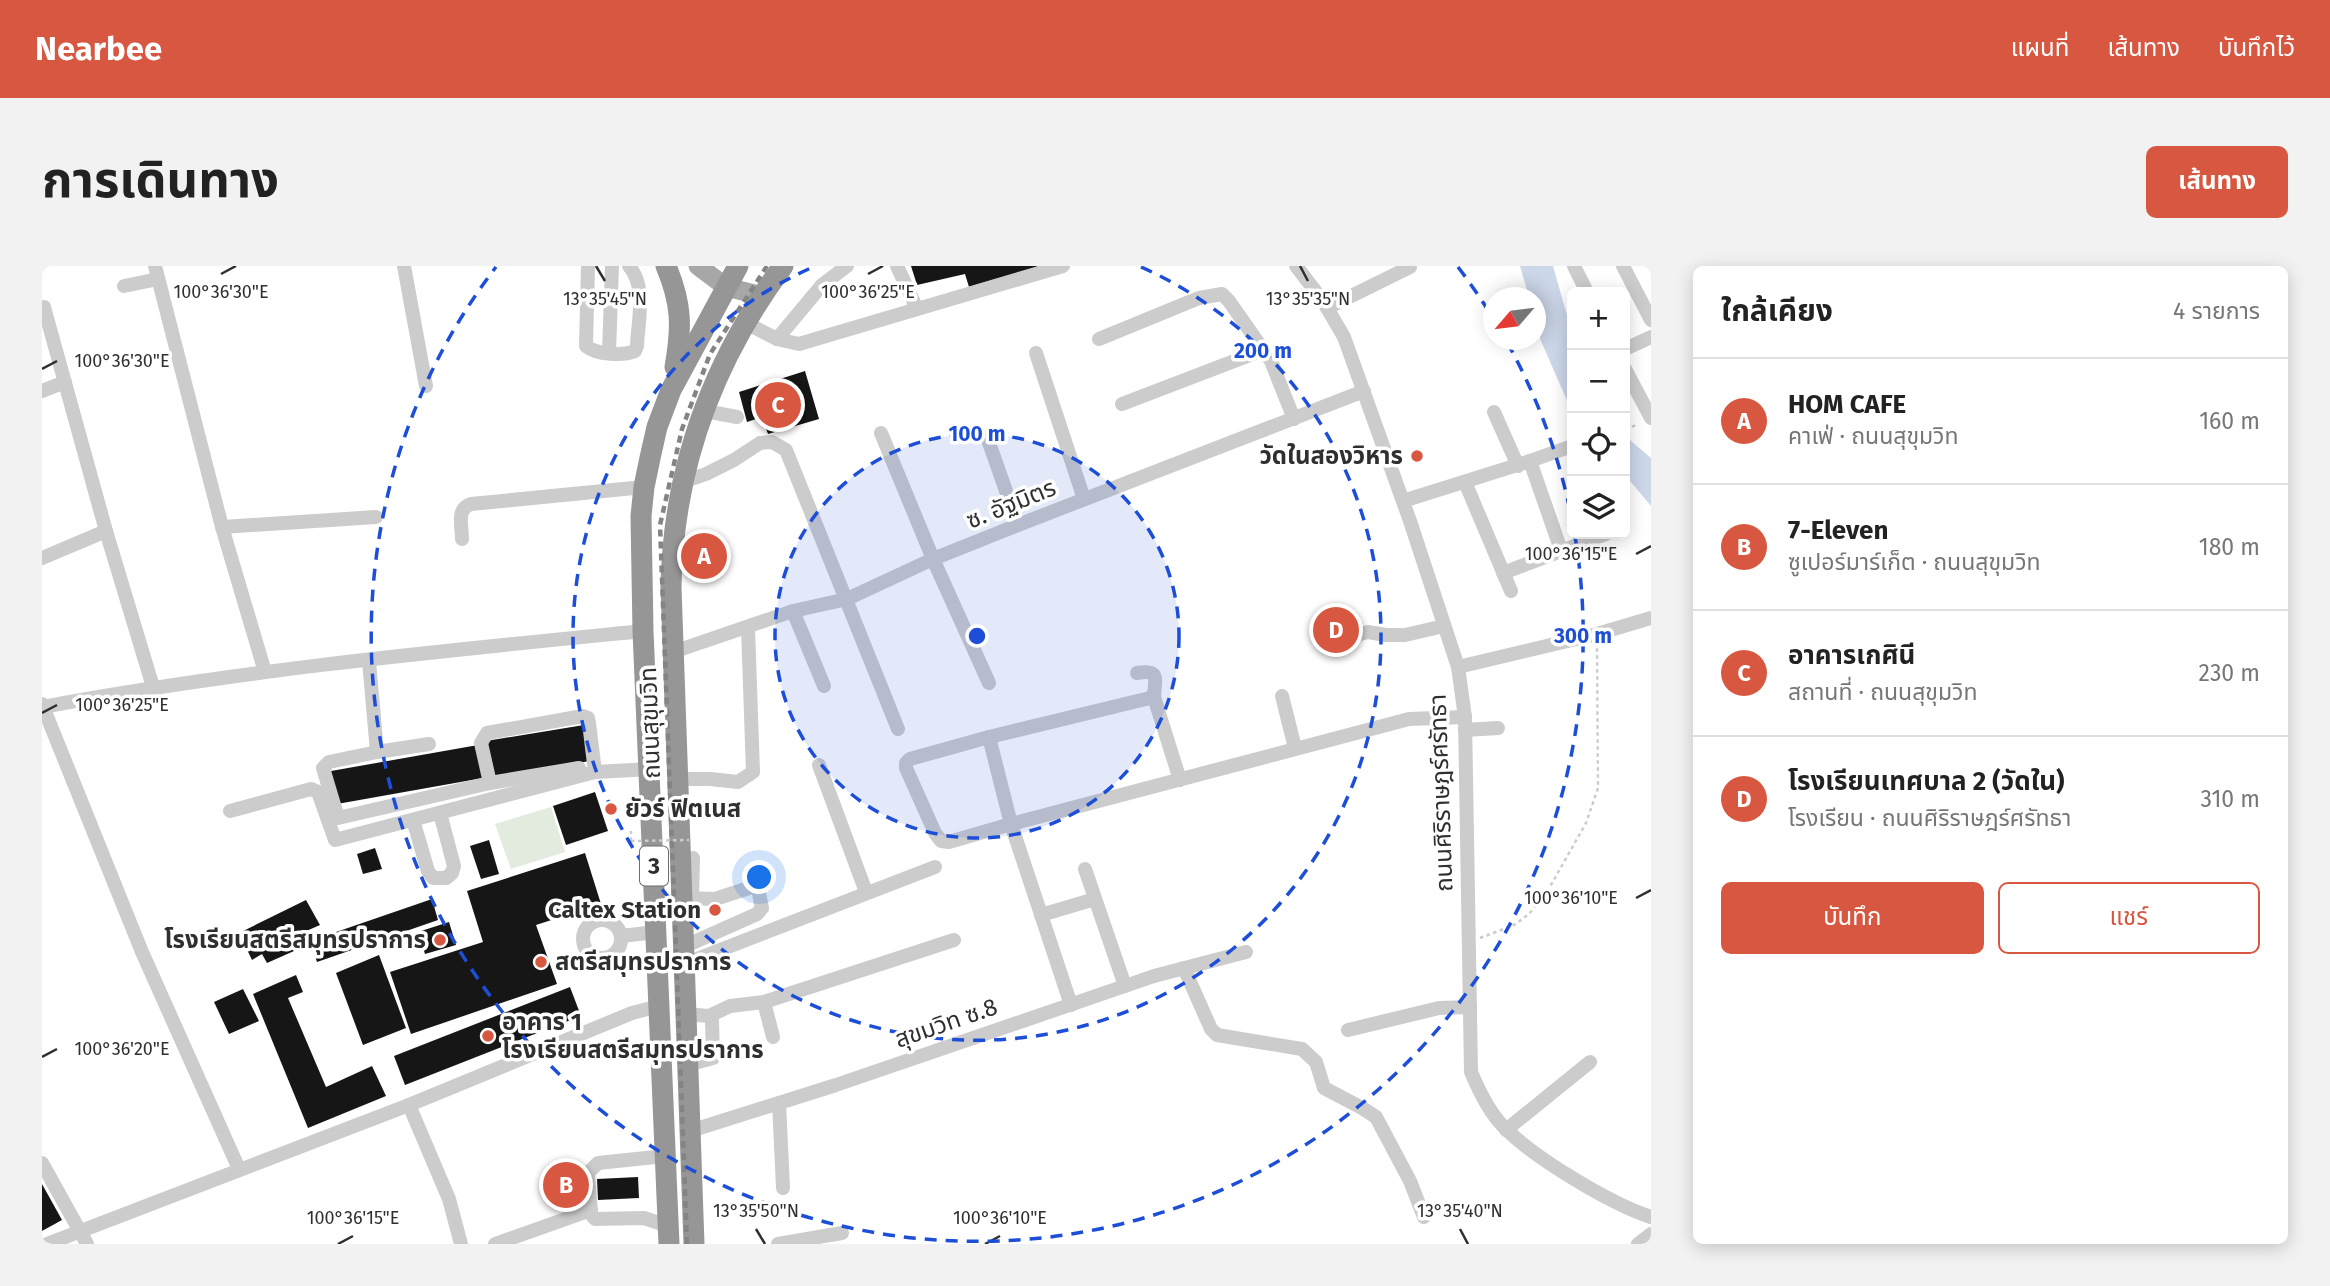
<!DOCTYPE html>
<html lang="th">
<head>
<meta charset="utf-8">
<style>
  :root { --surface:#fff; --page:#f2f2f2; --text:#222; --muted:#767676; --line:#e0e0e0; --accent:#d75740 }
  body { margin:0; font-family:"Fira Sans","Noto Sans Thai",sans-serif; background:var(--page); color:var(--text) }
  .controls { position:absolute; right:21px; top:21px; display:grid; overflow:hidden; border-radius:10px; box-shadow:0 4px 18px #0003 }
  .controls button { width:63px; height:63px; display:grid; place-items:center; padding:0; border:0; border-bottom:2px solid var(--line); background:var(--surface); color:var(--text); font:35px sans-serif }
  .compass { position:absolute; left:1441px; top:21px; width:63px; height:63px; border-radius:50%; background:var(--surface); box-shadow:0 4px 18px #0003; rotate:242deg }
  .you { position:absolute; left:718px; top:612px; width:24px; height:24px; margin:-18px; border:5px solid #fff; border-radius:50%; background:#1a73e8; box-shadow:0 0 0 10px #1a73e833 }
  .badge { display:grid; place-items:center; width:46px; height:46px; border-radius:50%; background:var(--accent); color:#fff; font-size:23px; font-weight:700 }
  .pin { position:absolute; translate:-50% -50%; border:4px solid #fff; box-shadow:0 2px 7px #0006 }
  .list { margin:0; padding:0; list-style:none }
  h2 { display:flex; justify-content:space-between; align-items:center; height:91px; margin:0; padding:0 28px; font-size:30px }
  h2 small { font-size:23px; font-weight:400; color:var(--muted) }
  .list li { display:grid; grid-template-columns:46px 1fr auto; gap:21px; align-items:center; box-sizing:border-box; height:126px; padding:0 28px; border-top:2px solid var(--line) }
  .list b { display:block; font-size:26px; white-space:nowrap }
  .list p { margin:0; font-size:23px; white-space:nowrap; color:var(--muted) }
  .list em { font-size:23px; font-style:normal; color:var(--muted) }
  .actions { display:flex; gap:14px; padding:21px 28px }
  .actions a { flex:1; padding:16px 0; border:2px solid var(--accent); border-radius:10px; text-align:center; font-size:24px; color:var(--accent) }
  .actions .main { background:var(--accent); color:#fff }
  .icon { flex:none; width:38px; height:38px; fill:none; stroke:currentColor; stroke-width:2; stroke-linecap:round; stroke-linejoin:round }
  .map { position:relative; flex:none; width:1609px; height:978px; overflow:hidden; border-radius:10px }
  header { display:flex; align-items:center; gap:42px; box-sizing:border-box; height:98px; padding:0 35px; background:var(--accent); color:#fff }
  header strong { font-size:33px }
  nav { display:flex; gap:38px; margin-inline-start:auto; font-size:24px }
  .intro { display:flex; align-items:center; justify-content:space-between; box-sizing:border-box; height:168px; padding:0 42px }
  h1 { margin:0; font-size:49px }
  .button { padding:18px 32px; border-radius:10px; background:var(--accent); color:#fff; font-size:24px; font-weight:700 }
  main { display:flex; gap:42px; padding:0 42px }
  aside { flex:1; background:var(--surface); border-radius:10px; box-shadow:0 4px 18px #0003 }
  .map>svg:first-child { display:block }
</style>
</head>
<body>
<header>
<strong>Nearbee</strong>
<nav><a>แผนที่</a><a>เส้นทาง</a><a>บันทึกไว้</a></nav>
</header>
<div class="intro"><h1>การเดินทาง</h1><a class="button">เส้นทาง</a></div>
<main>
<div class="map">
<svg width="1609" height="978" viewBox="0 0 1609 978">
  <rect width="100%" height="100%" fill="#fff"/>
  <polygon fill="#e2ebde" points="509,541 523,586 469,603 453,558"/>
  <g fill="#ccd7e9">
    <polygon points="1478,0 1511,0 1530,67 1530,146 1499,75 1494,57 1493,32 1487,31"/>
    <polygon points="1583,164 1589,175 1609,192 1609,240 1583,209"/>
  </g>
  <g fill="#161616">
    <polygon points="869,0 995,0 995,1 927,21 923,8 875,19"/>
    <polygon points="763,105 777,153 726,168 720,151 705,156 697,126"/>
    <polygon points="542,459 548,495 450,511 444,475"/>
    <polygon points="436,479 441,512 295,538 289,505"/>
    <polygon points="553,526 566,565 524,579 511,540"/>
    <polygon points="447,574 457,608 439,613 428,580"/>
    <polygon points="333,582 340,603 321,608 315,588"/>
    <polygon points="543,587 559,638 494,659 515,718 369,768 348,706 441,676 425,625"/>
    <polygon points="390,633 396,654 275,696 268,675"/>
    <polygon points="264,634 278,659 246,673 252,685 225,697 220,688 210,694 197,667"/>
    <polygon points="407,656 414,679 383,688 376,666"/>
    <polygon points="337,689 364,762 321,779 294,707"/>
    <polygon points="254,709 261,726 246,732 284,821 330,800 344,830 266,862 211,728"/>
    <polygon points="528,721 539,750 363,819 352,790"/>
    <polygon points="201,723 217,755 187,768 172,736"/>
    <polygon points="529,895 543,936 518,944 504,903"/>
    <polygon points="596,911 597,932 556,934 555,913"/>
    <polygon points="0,918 20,954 0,965"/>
  </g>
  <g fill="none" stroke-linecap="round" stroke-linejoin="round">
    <g stroke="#ccc" stroke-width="2.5" stroke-dasharray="3.5 3.5" stroke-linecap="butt">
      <polyline points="1583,162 1596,159"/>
      <polyline points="589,575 589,565"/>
      <polyline points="1438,672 1472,659 1487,648 1505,626 1544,557 1556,522 1555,381"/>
    </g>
    <g stroke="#ccc" stroke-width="14">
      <polyline points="113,0 180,261 223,406"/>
      <polyline points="362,0 384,120"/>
      <path d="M546,0L544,80C555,89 581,90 593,85L595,80C596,54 605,21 587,0"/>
      <polyline points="855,0 875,43"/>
      <path d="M1254,0L1281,35L1302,71L1368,255L1416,401L1423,451L1429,806C1438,827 1449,850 1466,865C1496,894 1569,938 1609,951"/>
      <polyline points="1532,0 1545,26"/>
      <polyline points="1581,0 1609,54"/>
      <polyline points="82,20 116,13"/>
      <polyline points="0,42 2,41 64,265 111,421"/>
      <polyline points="1285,42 1368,1"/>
      <polyline points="704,57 735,73 757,78 1021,0"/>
      <polyline points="735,73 780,19 805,0"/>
      <polyline points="1057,73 1157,32 1180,28 1187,35 1229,95 1252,153"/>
      <polyline points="1583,83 1609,71"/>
      <polyline points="567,87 570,0"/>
      <polyline points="994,87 1042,233"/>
      <polyline points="1583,103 1609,152"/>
      <polyline points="0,125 23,116"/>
      <polyline points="1080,138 1221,84"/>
      <polyline points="663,145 695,151"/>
      <polyline points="1452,146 1476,200"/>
      <polyline points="839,167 891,293 947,417"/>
      <polyline points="945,171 976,259"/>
      <polyline points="1488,195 1530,180"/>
      <polyline points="641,216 664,208 692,194 718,177 730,176 744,184 856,463"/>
      <polyline points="1423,216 1469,325"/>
      <polyline points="1361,235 1488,195 1519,284"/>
      <polyline points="180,261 334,251"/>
      <path d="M420,273C420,259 414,243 429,238L602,221"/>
      <polyline points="0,292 64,265"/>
      <polyline points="1461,307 1564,268"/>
      <polyline points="751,345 782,420"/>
      <polyline points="1291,375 1326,366 1344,369 1363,369 1402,360"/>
      <polyline points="631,386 751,345 805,333 891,293 976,259 1322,125"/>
      <polyline points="327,395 335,486 287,496 281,502 296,552 448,517 537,502"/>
      <polyline points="1416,401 1555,368 1609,352"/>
      <path d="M1095,407C1118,403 1113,412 1112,431"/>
      <polyline points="1240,430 1253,482"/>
      <polyline points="0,438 100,686 197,903"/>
      <path d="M0,441C198,404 400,385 601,365"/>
      <polyline points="1423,464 1456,462"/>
      <polyline points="947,471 969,558 1029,739"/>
      <polyline points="335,486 387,478"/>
      <polyline points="777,499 824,626"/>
      <polyline points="636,513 668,513 696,516 711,506 706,362"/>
      <polyline points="1138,514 1112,431 947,471 868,493 864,497 864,502 893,567 899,575 907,576 969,558 1367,453 1423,451"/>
      <polyline points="448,517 439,477 445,467 541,450 546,452 547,457 553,506"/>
      <polyline points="188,545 269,523 276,526 293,574 553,506 609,503"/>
      <polyline points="371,554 386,605 391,612 404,612 410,607 412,600 398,547"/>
      <polyline points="1043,603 1083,720"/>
      <polyline points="641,632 673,633 713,620 716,623 720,642 715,648 641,681"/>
      <polyline points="650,633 651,592"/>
      <polyline points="999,649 1053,633"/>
      <circle cx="560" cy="673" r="19"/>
      <polyline points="579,670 614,666"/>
      <polyline points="642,698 893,601"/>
      <polyline points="1142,702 1169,763 1175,769 1260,783 1274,796 1282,822 1320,842 1334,851 1368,915 1382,951"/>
      <polyline points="722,736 731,771"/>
      <polyline points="643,748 667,750 688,740 722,736 912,674"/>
      <polyline points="1306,764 1397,742 1428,741"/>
      <polyline points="645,799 671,792 670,755 667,750"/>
      <polyline points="737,837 741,922"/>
      <polyline points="367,839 407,933 419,978"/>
      <polyline points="1464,864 1548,796"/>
      <polyline points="648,865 794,819 1112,710 1204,686"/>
      <polyline points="623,890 556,897 546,907 549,948 553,953 602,952 626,960"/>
      <polyline points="0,897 45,978"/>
      <polyline points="5,978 367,839 590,747 617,740"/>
      <polyline points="453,978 549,944"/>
      <polyline points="736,978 800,967"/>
      <polyline points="1596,978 1609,968"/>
    </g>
    <polyline stroke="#a7a7a7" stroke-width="19" points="656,0 684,21 721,30"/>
    <g stroke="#969696" stroke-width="21">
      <path d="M624,0C640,38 640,61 633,101"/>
      <polyline points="627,978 601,365 599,250 602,221 608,192 615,161 629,124 696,0"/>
      <path d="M652,978L629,321C631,202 671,95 741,0"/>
    </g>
    <polyline stroke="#848484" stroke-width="4.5" stroke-dasharray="7 5" stroke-linecap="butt" points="645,978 618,259 640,163 668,88 725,0"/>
    <polyline stroke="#ccc" stroke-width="2.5" stroke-dasharray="3.5 3.5" stroke-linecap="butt" points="589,575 647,574"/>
  </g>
  <path fill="none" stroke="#2f2f2f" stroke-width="2.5" d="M554,0L563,15M1258,0L1266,15M179,8L194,0M826,8L841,0M0,103L15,95M1594,288L1609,280M0,447L15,439M1594,632L1609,624M0,791L15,783M714,963L723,978M1418,963L1426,978M296,978L311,970M943,978L958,970"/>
  <circle cx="935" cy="370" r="202" fill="#1d4ed8" fill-opacity=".12"/>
  <g fill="none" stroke="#1d4ed8" stroke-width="3.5" stroke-dasharray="12 9">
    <circle cx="935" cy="370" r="202"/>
    <path d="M1099 1A404 404 0 1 1 771 1"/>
    <path d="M1416 1A606 606 0 0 1 1449 49M1465 76A606 606 0 0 1 1530 254M1533 270A606 606 0 1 1 454 1"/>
  </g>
  <g fill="#d75740" stroke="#fff" stroke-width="2.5">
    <circle cx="1375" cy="190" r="7"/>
    <circle cx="569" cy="543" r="7"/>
    <circle cx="673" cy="644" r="7"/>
    <circle cx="398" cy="674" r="7"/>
    <circle cx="499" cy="696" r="7"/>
    <circle cx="446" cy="770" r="7"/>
  </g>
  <g text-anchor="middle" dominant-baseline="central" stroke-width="7" stroke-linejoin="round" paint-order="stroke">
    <rect fill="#fff" stroke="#6d6d6d" stroke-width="2" x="598" y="580.5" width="28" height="39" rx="5"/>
    <g font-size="23" font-weight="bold" fill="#2f2f2f">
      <text x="612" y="600">3</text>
    </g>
    <g font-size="24" font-weight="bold" fill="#2f2f2f" stroke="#fff" text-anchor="end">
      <text x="1361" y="190">วัดในสองวิหาร</text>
      <text x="583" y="543" text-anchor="start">ยัวร์ ฟิตเนส</text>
      <text x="659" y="644">Caltex Station</text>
      <text x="384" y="674">โรงเรียนสตรีสมุทรปราการ</text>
      <text x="513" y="696" text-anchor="start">สตรีสมุทรปราการ</text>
      <text x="460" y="756" text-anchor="start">อาคาร 1<tspan x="460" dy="28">โรงเรียนสตรีสมุทรปราการ</tspan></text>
    </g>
    <g font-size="24" fill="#2f2f2f" stroke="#fff">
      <text transform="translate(969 238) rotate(-22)">ซ. อัฐมิตร</text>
      <text transform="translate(608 457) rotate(-92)">ถนนสุขุมวิท</text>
      <text transform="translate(1399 527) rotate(-92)">ถนนศิริราษฎร์ศรัทธา</text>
      <text transform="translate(904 757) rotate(-19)">สุขมวิท ซ.8</text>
    </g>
  </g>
  <g font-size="18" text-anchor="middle" fill="#2f2f2f" stroke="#fff" stroke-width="7" stroke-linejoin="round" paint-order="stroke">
    <text x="179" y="32">100°36'30"E</text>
    <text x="826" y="32">100°36'25"E</text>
    <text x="563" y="39">13°35'45"N</text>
    <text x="1266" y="39">13°35'35"N</text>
    <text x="80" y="101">100°36'30"E</text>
    <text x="1529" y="294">100°36'15"E</text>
    <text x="80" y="445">100°36'25"E</text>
    <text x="1529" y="638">100°36'10"E</text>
    <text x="80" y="789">100°36'20"E</text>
    <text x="714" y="951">13°35'50"N</text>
    <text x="1418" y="951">13°35'40"N</text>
    <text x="311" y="958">100°36'15"E</text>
    <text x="958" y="958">100°36'10"E</text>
  </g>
  <circle cx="935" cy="370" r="10" fill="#1d4ed8" stroke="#fff" stroke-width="3.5"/>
  <g font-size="21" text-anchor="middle" font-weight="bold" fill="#1d4ed8" stroke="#fff" stroke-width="7" stroke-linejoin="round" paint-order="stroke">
    <text x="1221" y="92">200 m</text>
    <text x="935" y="175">100 m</text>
    <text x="1541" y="377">300 m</text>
  </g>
</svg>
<div class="controls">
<button>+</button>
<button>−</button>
<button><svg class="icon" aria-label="locate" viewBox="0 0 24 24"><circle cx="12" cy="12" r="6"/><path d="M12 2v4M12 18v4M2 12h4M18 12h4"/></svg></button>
<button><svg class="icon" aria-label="layers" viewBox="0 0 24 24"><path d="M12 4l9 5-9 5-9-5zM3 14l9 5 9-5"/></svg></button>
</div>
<svg class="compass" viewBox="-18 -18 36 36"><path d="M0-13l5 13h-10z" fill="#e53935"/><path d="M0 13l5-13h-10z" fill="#767676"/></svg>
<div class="you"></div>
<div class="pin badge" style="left:662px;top:290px">A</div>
<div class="pin badge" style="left:524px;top:919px">B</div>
<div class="pin badge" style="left:736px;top:139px">C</div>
<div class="pin badge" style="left:1294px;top:364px">D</div>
</div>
<aside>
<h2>ใกล้เคียง<small>4 รายการ</small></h2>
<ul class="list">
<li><span class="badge">A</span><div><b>HOM CAFE</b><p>คาเฟ่ · ถนนสุขุมวิท</p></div><em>160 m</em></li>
<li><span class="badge">B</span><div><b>7-Eleven</b><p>ซูเปอร์มาร์เก็ต · ถนนสุขุมวิท</p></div><em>180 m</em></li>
<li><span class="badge">C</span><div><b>อาคารเกศินี</b><p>สถานที่ · ถนนสุขุมวิท</p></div><em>230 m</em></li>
<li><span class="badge">D</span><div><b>โรงเรียนเทศบาล 2 (วัดใน)</b><p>โรงเรียน · ถนนศิริราษฎร์ศรัทธา</p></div><em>310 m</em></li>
</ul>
<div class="actions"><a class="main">บันทึก</a><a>แชร์</a></div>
</aside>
</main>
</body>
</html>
